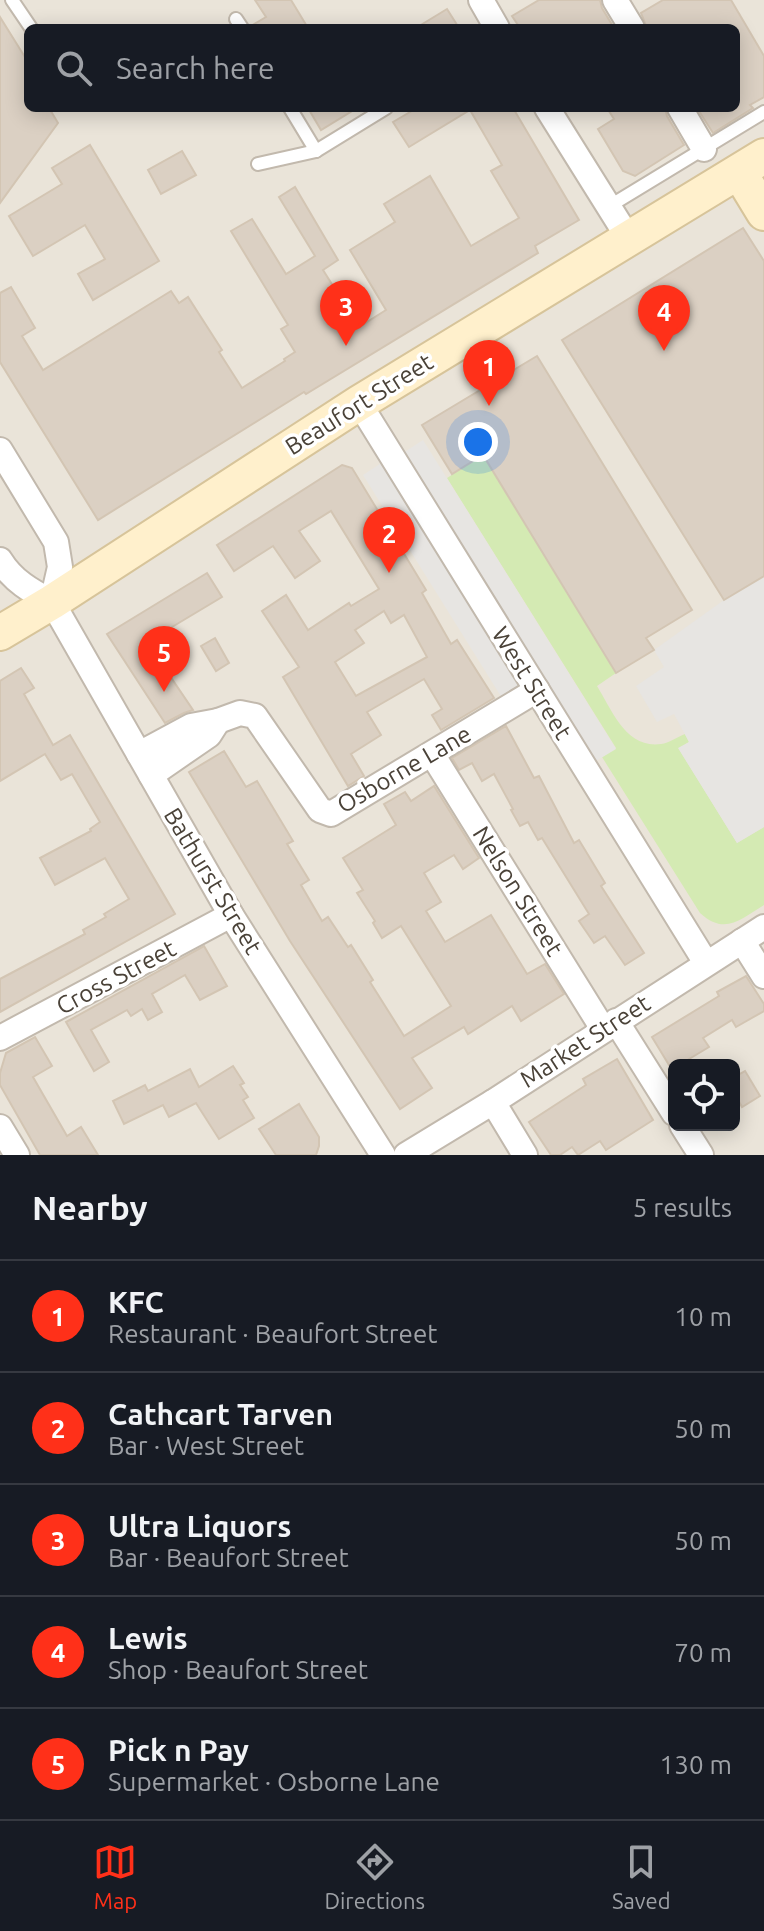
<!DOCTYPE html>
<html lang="en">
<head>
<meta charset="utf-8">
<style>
  :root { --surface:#171b24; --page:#242831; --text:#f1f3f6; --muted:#9ea1a6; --line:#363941; --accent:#ff3019 }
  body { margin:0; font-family:Ubuntu,sans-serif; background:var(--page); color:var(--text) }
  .controls { position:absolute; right:24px; bottom:24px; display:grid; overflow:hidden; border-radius:12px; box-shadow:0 4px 20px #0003 }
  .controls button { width:72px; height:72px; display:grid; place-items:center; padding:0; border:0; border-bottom:2px solid var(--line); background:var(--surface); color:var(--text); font:40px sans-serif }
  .you { position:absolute; left:478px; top:442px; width:28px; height:28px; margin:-20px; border:6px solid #fff; border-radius:50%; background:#1a73e8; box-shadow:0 0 0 12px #1a73e833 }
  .badge { display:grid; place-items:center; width:52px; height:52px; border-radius:50%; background:var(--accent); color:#fff; font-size:26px; font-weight:700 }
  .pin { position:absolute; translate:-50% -66px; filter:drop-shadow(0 2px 4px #0008) }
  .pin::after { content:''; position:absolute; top:42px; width:28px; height:24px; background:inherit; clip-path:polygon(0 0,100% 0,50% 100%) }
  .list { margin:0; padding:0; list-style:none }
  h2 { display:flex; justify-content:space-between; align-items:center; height:104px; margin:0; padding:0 32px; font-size:34px }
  h2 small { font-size:26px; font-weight:400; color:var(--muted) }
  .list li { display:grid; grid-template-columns:52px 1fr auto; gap:24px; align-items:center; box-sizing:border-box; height:112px; padding:0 32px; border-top:2px solid var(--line) }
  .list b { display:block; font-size:30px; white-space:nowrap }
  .list p { margin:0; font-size:26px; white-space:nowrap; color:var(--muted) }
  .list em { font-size:26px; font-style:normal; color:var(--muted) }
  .icon { flex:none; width:44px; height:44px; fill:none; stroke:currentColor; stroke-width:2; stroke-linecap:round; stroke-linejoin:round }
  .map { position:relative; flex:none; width:764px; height:1155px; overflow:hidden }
  .search { position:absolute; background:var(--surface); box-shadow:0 4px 20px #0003; left:24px; right:24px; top:24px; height:88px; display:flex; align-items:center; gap:20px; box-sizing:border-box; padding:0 28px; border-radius:12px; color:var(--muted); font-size:30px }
  .sheet { height:664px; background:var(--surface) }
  nav { display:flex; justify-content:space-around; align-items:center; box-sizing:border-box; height:112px; border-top:2px solid var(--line); background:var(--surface); font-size:22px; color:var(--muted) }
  nav a { display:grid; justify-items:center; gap:4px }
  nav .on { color:var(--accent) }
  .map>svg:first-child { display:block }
</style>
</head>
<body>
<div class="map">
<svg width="764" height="1155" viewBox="0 0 764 1155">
  <rect width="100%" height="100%" fill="#f6f2eb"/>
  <path fill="#eae4d9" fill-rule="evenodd" d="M0,0H764V1155H0ZM28,28H736V108H28ZM674,1065H734V1125H674Z"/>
  <path fill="#d4eab3" d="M483,455L616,673L597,686C612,710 626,749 661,744C669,743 677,737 685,734L689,742L679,749L737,843L764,827V905C741,919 725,936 700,913L602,757L616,748L447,478Z"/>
  <g fill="#e7e5e2">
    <polygon points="423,440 616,749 596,761 403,453"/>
    <polygon points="383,462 522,685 502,698 363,475"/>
    <polygon points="764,576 764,827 737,843 678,748 689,742 674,714 657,722 636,686 664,667 654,650 724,600"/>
  </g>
  <g fill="#dbd0c3" stroke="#d3c5b3" stroke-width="2" fill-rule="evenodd">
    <polygon points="255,0 291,0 308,28 251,28 251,26 266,17"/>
    <polygon points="539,0 600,0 602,8 614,28 520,28 512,16"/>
    <polygon points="663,0 731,0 764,56 764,97 750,105 753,108 713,133 697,108 736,108 736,28 647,28 641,13"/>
    <polygon points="447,9 459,28 416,28"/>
    <polygon points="0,17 28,62 28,108 49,108 58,123 0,203"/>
    <polygon points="308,108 357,108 321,130"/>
    <polygon points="417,108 513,108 579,220 535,246 538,253 306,394 304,392 98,520 0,362 0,293 11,287 35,328 22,336 43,370 171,291 179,303 188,297 222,350 219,352 242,388 285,361 284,359 295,352 281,329 288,325 231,231 252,219 286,274 315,256 279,197 295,187 338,260 323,270 359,327 386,310 350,250 395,222 384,204 430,176 471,246 519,218 491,171 502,165 470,110 409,147 393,122"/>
    <polygon points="607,108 665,108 667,116 684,145 635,176 623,171 598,129 614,119"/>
    <polygon points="90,145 159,261 93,300 78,274 105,259 85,225 33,256 9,216 62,184 52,168"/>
    <polygon points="182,151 196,175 161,194 148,170"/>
    <polygon points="743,228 764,261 764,576 724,600 562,340"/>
    <polygon points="537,356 692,610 646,638 654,650 616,673 483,455 452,474 422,425"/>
    <path d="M342,465L352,468L426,590L422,593L451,644L457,640L494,698L441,730L432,715L442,709L424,679L367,712L381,735L351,754L364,776L348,786L283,677L299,667L262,611L286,595L308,630L349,603L351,606L379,589L331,511L299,531L320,561L295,578L273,546L234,571L217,545ZM384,611L391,623L404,615L427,657L356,696L335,662L364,643L355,630Z"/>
    <polygon points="207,573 222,597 147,642 193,710 184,713 165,723 107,634"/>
    <polygon points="215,638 229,663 216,671 201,646"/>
    <polygon points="21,668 34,688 24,694 53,745 70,735 175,914 0,1012 0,979 85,934 83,930 106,917 104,914 129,899 105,858 55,885 40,858 91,831 90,829 100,822 72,774 61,780 45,754 0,781 0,681"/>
    <polygon points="506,726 534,778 539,776 574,843 579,840 605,883 601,886 644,953 625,965 605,936 594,943 579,921 589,914 542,838 538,840 528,822 520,826 511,810 513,809 494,774 482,781 472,763 459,770 452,758"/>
    <polygon points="224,751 246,787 257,781 293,841 287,844 309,880 301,885 322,921 328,917 348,947 351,945 373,980 370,982 404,1036 451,1006 401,926 382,938 373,923 375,921 357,893 363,890 343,858 396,825 384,804 405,792 411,801 434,786 479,858 463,869 454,855 424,873 441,902 426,911 445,942 491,915 527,974 545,964 564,994 521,1021 512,1006 468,1034 464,1027 412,1058 432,1088 400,1109 290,941 189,772"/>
    <polygon points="204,946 227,986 200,1000 185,975 152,994 162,1012 148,1020 142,1009 131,1016 127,1010 91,1030 109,1062 94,1071 66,1022"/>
    <polygon points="746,976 764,1004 764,1011 736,1027 732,1020 703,1038 709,1047 679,1065 669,1065 652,1037 719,996 717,992"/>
    <polygon points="35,1037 52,1066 33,1077 67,1136 81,1127 98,1155 40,1155 0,1085 0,1073 6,1053"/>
    <polygon points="617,1059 653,1120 606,1150 600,1141 578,1155 572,1147 560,1155 551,1155 529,1122 586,1085 583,1079"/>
    <polygon points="233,1066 244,1083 240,1085 248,1097 243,1100 254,1118 219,1139 196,1103 169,1117 163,1105 124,1124 113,1101 145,1085 148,1091 190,1069 199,1087"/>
    <polygon points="745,1071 760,1096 742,1107 734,1093 734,1077"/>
    <polygon points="299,1104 319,1137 319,1146 316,1155 276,1155 259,1129"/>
  </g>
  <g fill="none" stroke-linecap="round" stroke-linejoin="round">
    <g stroke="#c2b9ad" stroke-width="16">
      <g id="lane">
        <polyline points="12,0 31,28"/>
        <polyline points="236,19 242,28"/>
        <polyline points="290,108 316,151"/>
        <polyline points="258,164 316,151 386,108"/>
        <polyline points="608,207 764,112"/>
      </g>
    </g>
    <g stroke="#c2b9ad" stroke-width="28">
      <g id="street">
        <polyline points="481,0 497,28"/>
        <polyline points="615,0 632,28"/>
        <polyline points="547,108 629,239"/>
        <polyline points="680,108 704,149"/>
        <polyline points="359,403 706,963"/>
        <polyline points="0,450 56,542 60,567 52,602"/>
        <path d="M0,560C13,581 31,591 52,602L231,915L383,1155"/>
        <polyline points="139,754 191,726 218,721 240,713 255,716 320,810 331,814 537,690"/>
        <polyline points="432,754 603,1029"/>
        <polyline points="151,775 209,735 218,721"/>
        <polyline points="742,941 764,976"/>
        <polyline points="616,1021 674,1113"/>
        <polyline points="0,1038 231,915"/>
        <polyline points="493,1102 525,1155"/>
        <polyline points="682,1125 701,1155"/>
        <polyline points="0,1127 17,1155"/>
        <polyline points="406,1155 493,1102 764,927"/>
      </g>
    </g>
    <g stroke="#d7c49a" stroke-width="38">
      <g id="secondary">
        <polyline points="739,172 764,213"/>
        <polyline points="0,633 52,602 359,403 764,156"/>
      </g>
    </g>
    <use href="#lane" stroke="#fff" stroke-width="12"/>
    <use href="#street" stroke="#fff" stroke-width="24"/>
    <use href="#secondary" stroke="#fff0cc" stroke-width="34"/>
  </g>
  <g text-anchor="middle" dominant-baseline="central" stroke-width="7" stroke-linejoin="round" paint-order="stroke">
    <g font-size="24" fill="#4a4238" stroke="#fff">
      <text transform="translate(359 404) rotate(-32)">Beaufort Street</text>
      <text transform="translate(532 683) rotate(58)">West Street</text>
      <text transform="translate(404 769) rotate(-30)">Osborne Lane</text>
      <text transform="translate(213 881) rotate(59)">Bathurst Street</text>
      <text transform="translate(518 891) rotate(58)">Nelson Street</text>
      <text transform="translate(116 977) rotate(-28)">Cross Street</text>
      <text transform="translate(585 1041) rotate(-33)">Market Street</text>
    </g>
  </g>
</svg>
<div class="controls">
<button><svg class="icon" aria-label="locate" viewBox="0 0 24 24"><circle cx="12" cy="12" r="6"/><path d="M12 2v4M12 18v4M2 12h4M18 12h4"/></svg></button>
</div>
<div class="you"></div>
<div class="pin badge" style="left:489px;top:406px">1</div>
<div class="pin badge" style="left:389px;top:573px">2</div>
<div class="pin badge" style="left:346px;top:346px">3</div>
<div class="pin badge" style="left:664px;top:351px">4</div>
<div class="pin badge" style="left:164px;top:692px">5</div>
<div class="search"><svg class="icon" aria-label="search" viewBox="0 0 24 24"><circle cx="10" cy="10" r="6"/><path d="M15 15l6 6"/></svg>Search here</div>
</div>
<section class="sheet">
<h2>Nearby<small>5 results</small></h2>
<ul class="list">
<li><span class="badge">1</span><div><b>KFC</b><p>Restaurant · Beaufort Street</p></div><em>10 m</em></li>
<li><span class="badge">2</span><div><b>Cathcart Tarven</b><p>Bar · West Street</p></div><em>50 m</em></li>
<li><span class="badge">3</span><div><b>Ultra Liquors</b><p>Bar · Beaufort Street</p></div><em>50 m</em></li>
<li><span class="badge">4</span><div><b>Lewis</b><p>Shop · Beaufort Street</p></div><em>70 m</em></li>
<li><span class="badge">5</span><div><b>Pick n Pay</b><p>Supermarket · Osborne Lane</p></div><em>130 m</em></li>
</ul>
</section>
<nav>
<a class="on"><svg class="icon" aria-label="map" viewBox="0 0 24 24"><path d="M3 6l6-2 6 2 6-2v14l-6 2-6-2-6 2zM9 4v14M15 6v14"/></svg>Map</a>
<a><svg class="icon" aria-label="directions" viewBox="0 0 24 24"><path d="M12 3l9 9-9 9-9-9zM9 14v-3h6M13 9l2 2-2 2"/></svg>Directions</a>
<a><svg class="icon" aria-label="saved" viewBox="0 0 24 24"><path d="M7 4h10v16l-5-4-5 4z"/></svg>Saved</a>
</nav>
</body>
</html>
